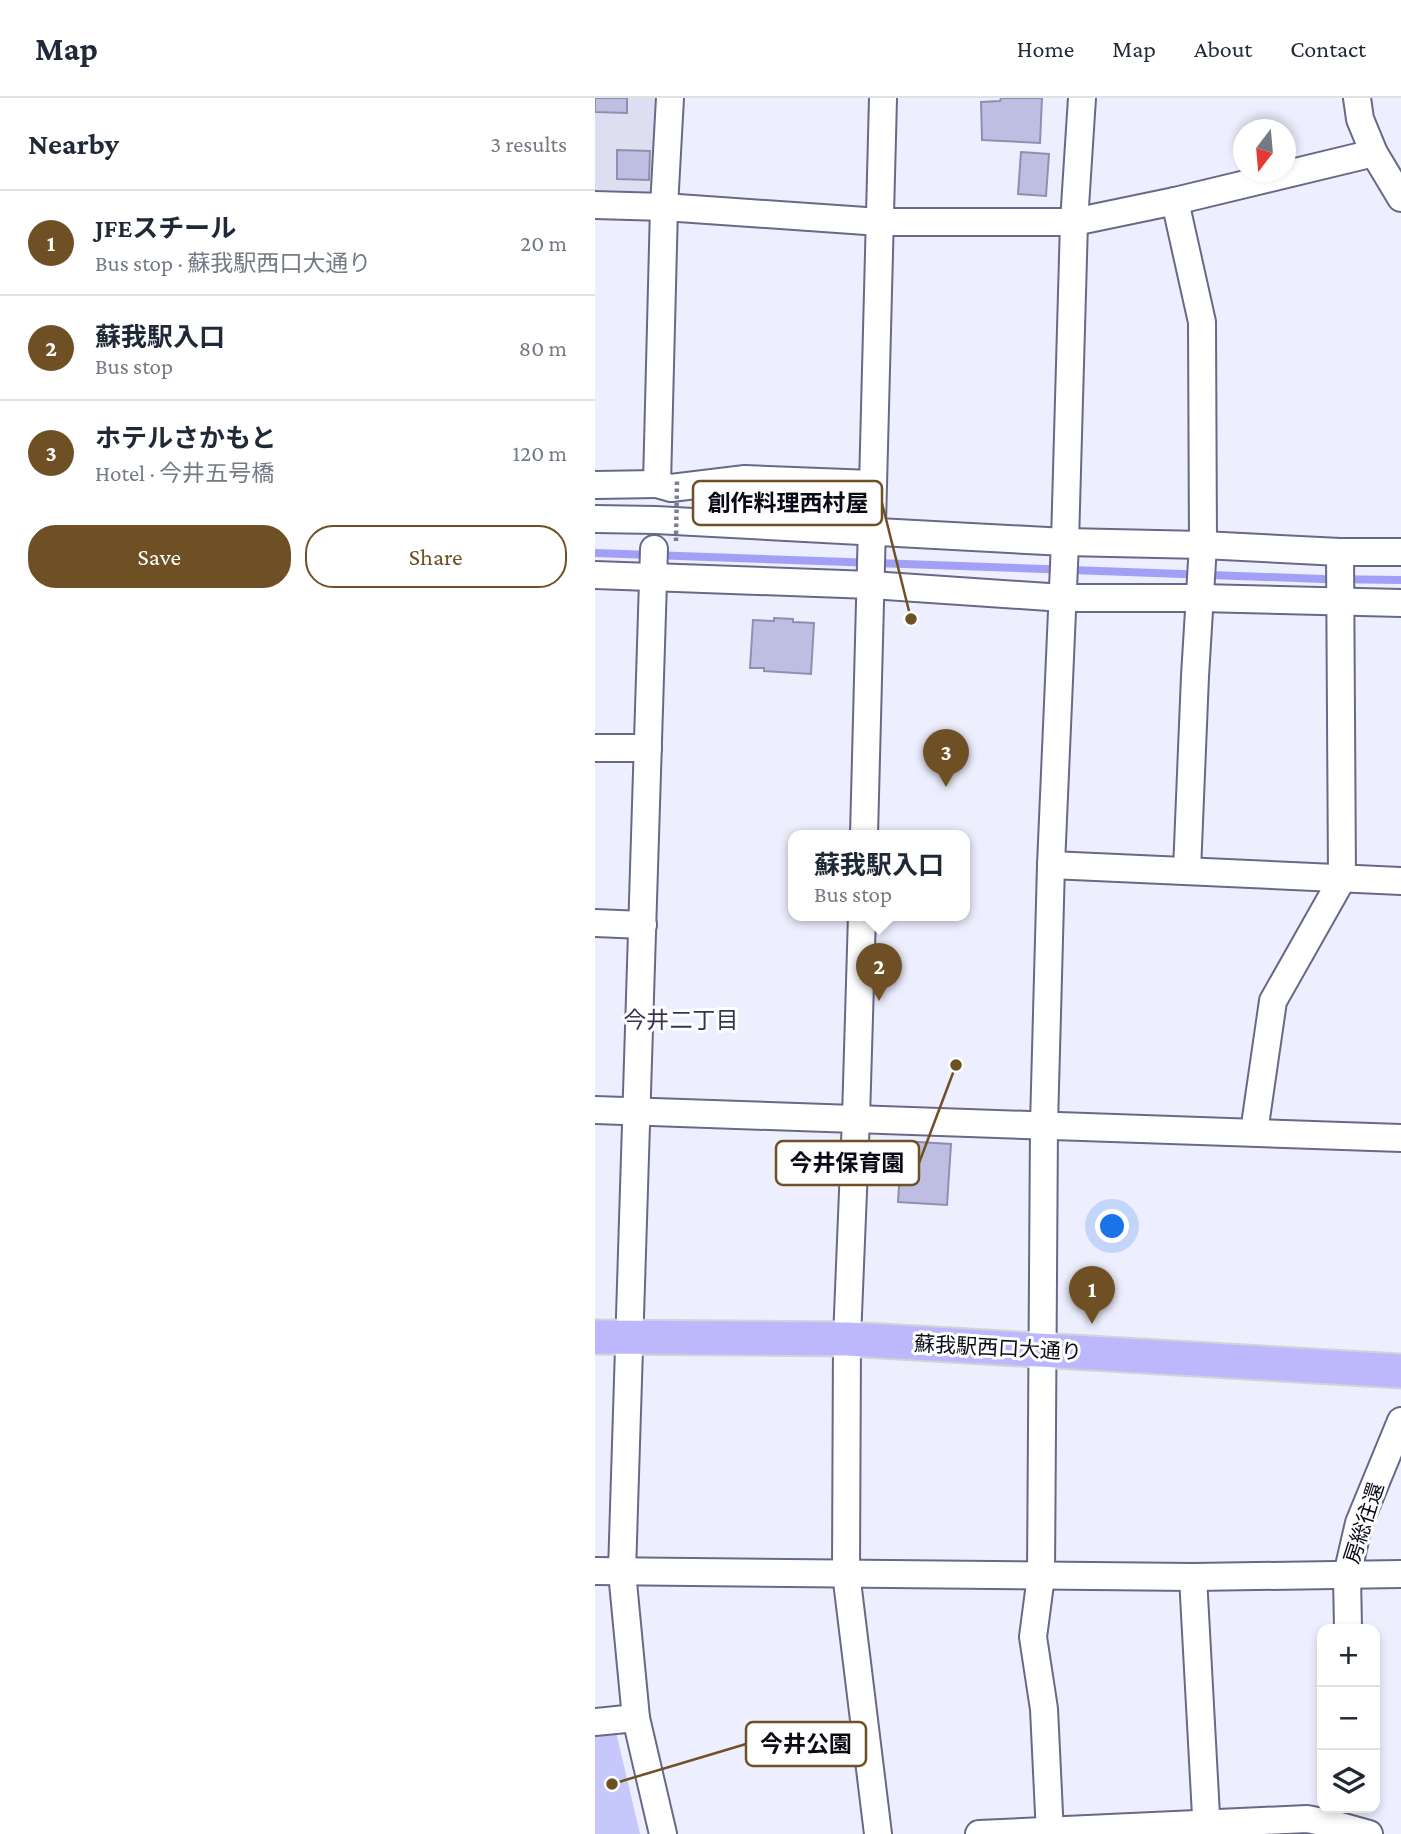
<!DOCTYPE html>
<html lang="en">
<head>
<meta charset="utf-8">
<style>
  :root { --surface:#fff; --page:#f6f6f7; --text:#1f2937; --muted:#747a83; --line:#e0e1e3; --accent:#6f5025 }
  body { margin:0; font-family:"Crimson Pro","Noto Sans JP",serif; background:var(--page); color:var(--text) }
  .controls { position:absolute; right:21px; bottom:21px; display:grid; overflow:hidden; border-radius:14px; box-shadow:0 4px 10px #0003 }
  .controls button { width:63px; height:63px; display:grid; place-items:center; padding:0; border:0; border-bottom:2px solid var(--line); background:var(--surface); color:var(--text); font:35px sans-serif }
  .compass { position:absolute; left:638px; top:21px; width:63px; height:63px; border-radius:50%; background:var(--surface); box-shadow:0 4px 10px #0003; rotate:196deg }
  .you { position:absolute; left:518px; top:1129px; width:24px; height:24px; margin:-18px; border:5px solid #fff; border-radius:50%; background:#1a73e8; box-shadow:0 0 0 10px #1a73e833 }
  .badge { display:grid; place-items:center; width:46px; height:46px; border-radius:50%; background:var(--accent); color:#fff; font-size:23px; font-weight:700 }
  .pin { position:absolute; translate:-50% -58px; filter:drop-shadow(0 2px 4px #0008) }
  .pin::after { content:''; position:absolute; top:37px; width:24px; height:21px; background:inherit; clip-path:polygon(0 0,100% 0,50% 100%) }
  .popup { position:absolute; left:193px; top:732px; width:182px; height:91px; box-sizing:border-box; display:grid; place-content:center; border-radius:14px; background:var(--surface); filter:drop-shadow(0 2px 5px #0005); font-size:23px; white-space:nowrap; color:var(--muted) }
  .popup b { font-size:26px; color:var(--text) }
  .popup::after { content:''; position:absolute; left:50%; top:100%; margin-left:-14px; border:14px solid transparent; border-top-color:var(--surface) }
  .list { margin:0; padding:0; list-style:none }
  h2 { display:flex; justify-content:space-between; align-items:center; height:91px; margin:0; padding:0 28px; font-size:30px }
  h2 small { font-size:23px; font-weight:400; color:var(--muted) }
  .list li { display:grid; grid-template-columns:46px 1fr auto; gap:21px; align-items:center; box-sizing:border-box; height:105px; padding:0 28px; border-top:2px solid var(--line) }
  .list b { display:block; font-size:26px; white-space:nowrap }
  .list p { margin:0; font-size:23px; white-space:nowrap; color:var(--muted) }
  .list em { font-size:23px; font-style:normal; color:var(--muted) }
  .actions { display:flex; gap:14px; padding:21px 28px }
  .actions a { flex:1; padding:16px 0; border:2px solid var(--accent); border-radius:28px; text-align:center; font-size:24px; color:var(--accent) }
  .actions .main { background:var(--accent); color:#fff }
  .icon { flex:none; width:38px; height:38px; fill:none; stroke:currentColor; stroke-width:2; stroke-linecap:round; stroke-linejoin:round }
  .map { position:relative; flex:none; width:806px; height:1736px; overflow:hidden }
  header { display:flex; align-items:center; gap:42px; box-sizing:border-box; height:98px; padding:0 35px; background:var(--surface); border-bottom:2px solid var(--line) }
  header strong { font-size:33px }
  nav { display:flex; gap:38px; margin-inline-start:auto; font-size:24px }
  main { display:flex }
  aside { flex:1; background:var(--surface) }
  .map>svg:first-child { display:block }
</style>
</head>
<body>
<header>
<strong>Map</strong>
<nav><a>Home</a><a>Map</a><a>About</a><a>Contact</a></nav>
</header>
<main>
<aside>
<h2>Nearby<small>3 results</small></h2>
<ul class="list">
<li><span class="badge">1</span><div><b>JFEスチール</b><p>Bus stop · 蘇我駅西口大通り</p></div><em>20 m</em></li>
<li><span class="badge">2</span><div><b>蘇我駅入口</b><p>Bus stop</p></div><em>80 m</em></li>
<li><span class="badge">3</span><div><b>ホテルさかもと</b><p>Hotel · 今井五号橋</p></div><em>120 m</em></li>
</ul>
<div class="actions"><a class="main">Save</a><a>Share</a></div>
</aside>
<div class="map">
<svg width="806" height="1736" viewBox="0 0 806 1736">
  <rect width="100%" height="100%" fill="#eeeffe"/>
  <polygon fill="#dddef0" points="0,0 68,0 65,84 55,94 0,92"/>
  <polygon fill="#c6c7fa" points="21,1634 45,1736 0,1736 0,1635"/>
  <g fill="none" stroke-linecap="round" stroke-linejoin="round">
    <polyline stroke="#a1a0f6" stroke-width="8" points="0,455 728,481 806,482"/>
  </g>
  <g fill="#bdbee1" stroke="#8f8fb1" stroke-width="2">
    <polygon points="0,0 32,0 32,15 0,14"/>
    <polygon points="406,0 447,0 445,45 387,42 386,4 405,3"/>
    <polygon points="22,52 55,53 54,82 22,81"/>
    <polygon points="426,54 454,56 451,98 423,96"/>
    <polygon points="179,520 198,521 198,524 219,525 216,576 169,573 169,570 155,570 158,522 179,523"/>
    <polygon points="307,1043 356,1046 352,1107 303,1104"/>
  </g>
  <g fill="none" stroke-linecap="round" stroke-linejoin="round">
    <g stroke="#686888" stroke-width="30">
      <g id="minor">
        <polyline points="762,0 765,21 779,55 806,100"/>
        <polyline points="580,103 607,224 608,447 600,578 592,773"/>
        <polyline points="0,107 69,109 285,124 479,124 580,103 779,55"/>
        <polyline points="62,386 76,390 150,381 277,386"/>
        <polyline points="0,387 62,386 69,109 75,0"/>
        <polyline points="0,421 61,422 470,444 608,447 745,454 806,454"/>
        <polyline points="59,451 27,1474 41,1620 68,1736"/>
        <polyline points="0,477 276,487 468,500 605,500 806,505"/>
        <polyline points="0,650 53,650"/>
        <polyline points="269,737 288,0"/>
        <polyline points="456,767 806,783"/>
        <polyline points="267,817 261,1020 252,1241 251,1475 283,1736"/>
        <polyline points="0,825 48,827"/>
        <polyline points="0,1012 806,1040"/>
        <polyline points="659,1034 678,903 747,781 745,454"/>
        <polyline points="0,1473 598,1479 806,1476"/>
        <polyline points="598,1479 612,1736"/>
        <polyline points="753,1531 752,1477 764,1425 806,1323"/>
        <polyline points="0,1624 41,1620"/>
        <polyline points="384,1736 712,1721 738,1726 774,1736"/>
        <polyline points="455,1736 449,1611 438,1539 446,1478 449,1027 456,767 470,444 479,124 487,0"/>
      </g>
    </g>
    <g stroke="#d3d3d5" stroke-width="37">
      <polyline id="major" points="0,1239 252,1241 806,1273"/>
    </g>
    <use href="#minor" stroke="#fff" stroke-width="26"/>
    <use href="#major" stroke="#bdb8fe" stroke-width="33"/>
    <polyline stroke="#7e7f8c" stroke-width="4.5" stroke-dasharray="3.5 3.5" stroke-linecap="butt" points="81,443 82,383"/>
  </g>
  <g text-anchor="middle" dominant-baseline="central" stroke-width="6" stroke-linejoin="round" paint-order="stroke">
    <g font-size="21" fill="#0b0b17" stroke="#fefefe">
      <text transform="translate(403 1250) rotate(3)">蘇我駅西口大通り</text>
      <text transform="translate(769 1425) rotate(-72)">房総往還</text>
    </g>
    <g font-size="23" fill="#353551" stroke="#fefefe">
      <text x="86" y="922">今井二丁目</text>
    </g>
  </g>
  <path fill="none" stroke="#6f5025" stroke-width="2.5" d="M316 521L287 405M361 967L324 1065M17 1686L151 1646"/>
  <g fill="#6f5025" stroke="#fefefe" stroke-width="2.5">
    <circle cx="316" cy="521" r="7"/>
    <circle cx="361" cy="967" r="7"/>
    <circle cx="17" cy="1686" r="7"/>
  </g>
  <g fill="#fefefe" stroke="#6f5025" stroke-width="2.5">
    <rect x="98" y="383" width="189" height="44" rx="7"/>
    <rect x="181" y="1043" width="143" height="44" rx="7"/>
    <rect x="151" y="1624" width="120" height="44" rx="7"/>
  </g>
  <g font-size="23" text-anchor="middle" font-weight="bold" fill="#0b0b17">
    <text x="193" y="413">創作料理西村屋</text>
    <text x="252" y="1073">今井保育園</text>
    <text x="211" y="1654">今井公園</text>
  </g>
</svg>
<div class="controls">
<button>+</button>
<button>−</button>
<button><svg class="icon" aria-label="layers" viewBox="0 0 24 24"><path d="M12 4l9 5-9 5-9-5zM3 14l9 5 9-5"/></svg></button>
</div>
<svg class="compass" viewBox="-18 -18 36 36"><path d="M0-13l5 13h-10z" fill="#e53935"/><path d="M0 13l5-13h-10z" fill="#747a83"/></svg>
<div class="you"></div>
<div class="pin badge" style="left:497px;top:1226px">1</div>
<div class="pin badge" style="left:284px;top:903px">2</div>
<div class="popup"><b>蘇我駅入口</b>Bus stop</div>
<div class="pin badge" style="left:351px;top:689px">3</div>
</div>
</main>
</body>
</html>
